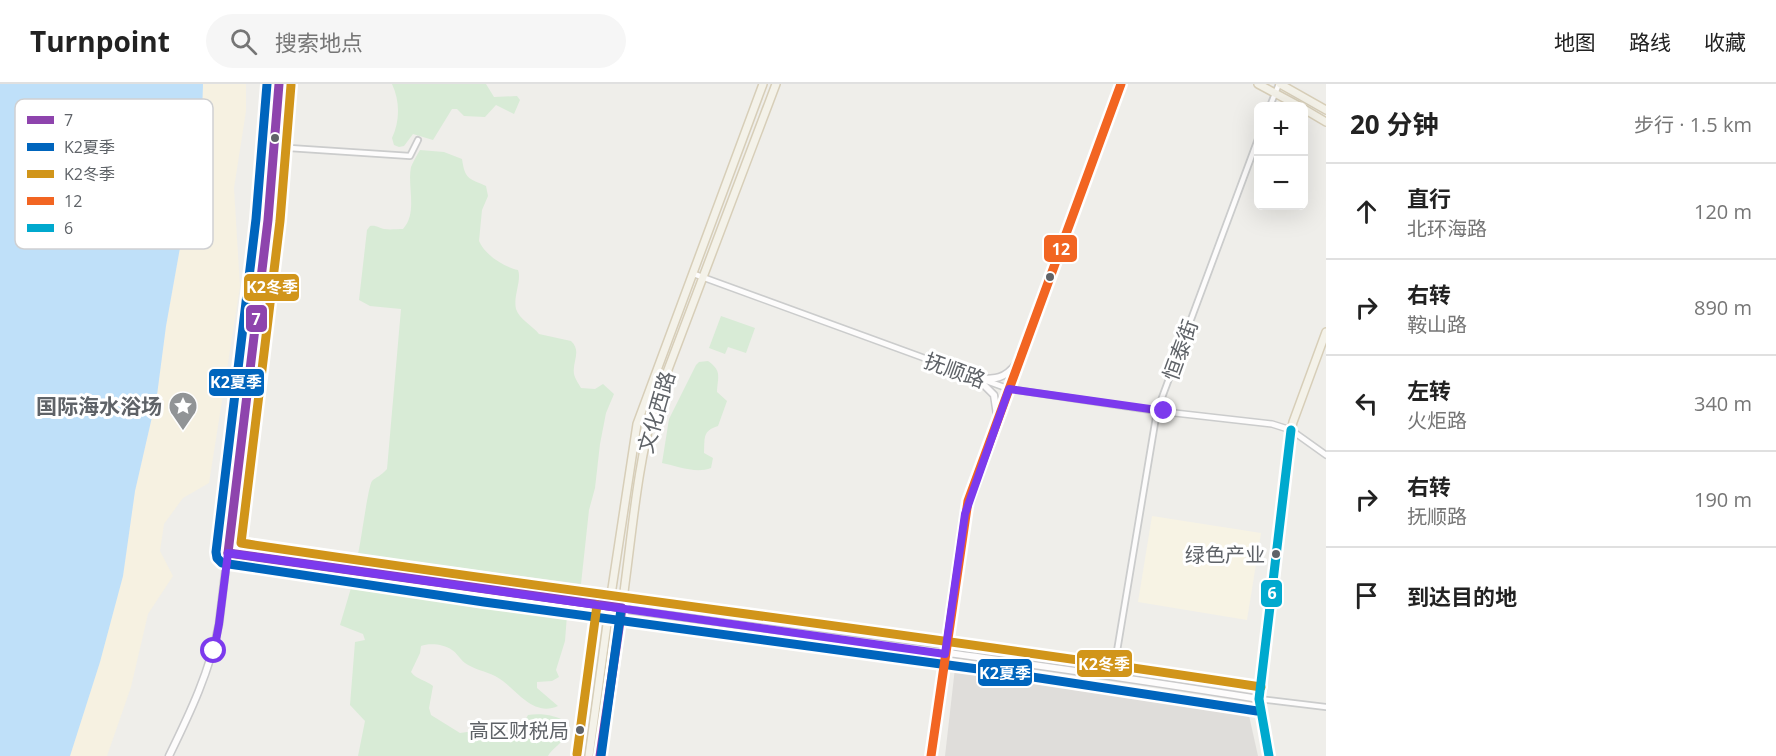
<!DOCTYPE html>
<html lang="zh">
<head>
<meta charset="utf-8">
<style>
  :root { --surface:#fff; --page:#f6f6f6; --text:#222; --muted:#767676; --line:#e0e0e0 }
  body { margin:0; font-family:"Open Sans","Noto Sans SC",sans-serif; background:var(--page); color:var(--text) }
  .controls { position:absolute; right:18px; top:18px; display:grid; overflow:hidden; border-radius:9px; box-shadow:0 6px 24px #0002 }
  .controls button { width:54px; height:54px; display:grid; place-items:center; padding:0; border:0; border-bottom:2px solid var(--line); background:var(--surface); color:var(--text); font:30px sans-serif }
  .stop { position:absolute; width:18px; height:18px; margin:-14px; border:4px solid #7c3aed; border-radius:50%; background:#fff }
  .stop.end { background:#7c3aed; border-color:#fff; box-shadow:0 2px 6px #0008 }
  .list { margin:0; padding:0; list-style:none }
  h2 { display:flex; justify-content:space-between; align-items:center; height:78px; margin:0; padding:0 24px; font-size:26px }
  h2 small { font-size:20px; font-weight:400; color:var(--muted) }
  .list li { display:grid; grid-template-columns:39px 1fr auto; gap:18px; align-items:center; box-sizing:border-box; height:96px; padding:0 24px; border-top:2px solid var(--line) }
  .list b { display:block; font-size:22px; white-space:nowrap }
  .list p { margin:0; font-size:20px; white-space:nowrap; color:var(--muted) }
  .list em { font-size:20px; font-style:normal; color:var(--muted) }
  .icon { flex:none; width:33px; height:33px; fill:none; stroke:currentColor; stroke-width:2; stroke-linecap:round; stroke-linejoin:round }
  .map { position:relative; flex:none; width:1326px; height:672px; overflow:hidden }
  header { display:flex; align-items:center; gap:36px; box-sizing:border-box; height:84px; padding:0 30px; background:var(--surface); border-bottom:2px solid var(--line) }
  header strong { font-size:28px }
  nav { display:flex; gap:33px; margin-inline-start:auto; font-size:21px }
  .search { width:420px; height:54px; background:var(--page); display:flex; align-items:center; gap:15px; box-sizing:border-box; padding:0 21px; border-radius:33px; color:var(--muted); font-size:22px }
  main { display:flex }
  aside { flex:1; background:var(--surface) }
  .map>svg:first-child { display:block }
</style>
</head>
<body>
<header>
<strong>Turnpoint</strong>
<div class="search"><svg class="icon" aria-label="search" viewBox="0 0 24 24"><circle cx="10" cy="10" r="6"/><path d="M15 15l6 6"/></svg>搜索地点</div>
<nav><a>地图</a><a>路线</a><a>收藏</a></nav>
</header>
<main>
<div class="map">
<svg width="1326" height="672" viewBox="0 0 1326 672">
  <rect width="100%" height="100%" fill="#efeeea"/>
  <polygon fill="#f7f3e4" points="1152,432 1261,449 1247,536 1138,518"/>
  <polygon fill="#dfddda" points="955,584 1248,627 1258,672 945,672"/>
  <g fill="#d8ebd6">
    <path d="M392,0H486L494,13L517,12L520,16L514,30L496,21L485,33L464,32L457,25H452L433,56L413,50L404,62L399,63L394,61L392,54C400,37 400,17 392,0Z"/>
    <path d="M420,66L444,68L462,75C465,95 468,94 486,102L488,112L482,126L479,157C485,171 504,183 518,186C522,196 513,212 516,225C519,235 533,242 539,250L571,257C582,267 572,278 574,290C575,295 579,300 581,304L595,305L603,300L614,310L606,329L600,360L595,404L589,426L581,500L358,470C361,459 368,402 372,397C376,393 381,392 387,385L401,225L370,222L359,216L367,146L370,142C377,141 378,144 384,145C390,146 397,145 403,145C418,129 407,102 411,83C413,78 417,71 420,66Z"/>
    <polygon points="721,232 755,244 746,269 728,263 725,270 709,264"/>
    <path d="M708,277C722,287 718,292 717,308L727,317L718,342C702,347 705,354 704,369L713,374L711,384C696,390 677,382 662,379L669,335L696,281L699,278Z"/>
    <path d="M351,504L379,506L567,531L565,557L556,586L559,593L552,597L537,598V604L558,622C531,634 515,602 495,592C485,587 473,585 465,579C460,575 457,569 452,566C444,560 429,559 421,562L420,569L411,588C417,596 426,596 433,602L429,624L431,631L460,649L481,646L513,653L518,649L528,631C540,629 557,631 566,638C566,662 557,658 548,672H358L365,637L350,621L355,558L365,556L363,550L340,541Z"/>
  </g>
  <polygon fill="#f6f1e1" points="203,0 246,0 246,27 234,104 240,203 209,399 183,414 164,440 160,467 173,492 148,530 131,603 107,672 70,672 123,492 135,407 157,311 166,242 191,102 202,29"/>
  <polygon fill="#bfe0f9" points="0,0 203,0 202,29 191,102 166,242 157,311 135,407 123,492 100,578 70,672 0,672"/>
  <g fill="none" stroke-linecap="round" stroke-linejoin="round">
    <g stroke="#cbcccc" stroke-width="8">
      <g id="minor">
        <polyline points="1270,22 1279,0"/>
        <polyline points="274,63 410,72 418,56"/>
        <polyline points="1113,591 1157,327 1258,55"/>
        <polyline points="1259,615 1326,623"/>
      </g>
    </g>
    <g stroke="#cbcccc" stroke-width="8">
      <polyline id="tertiary" points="694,190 1009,305 1157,327 1272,340 1291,346 1326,371"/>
    </g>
    <g stroke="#cacacb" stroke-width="9">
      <g id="secondary">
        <path d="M978,295C995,295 1005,295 1016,280"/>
        <polyline points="978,295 994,311 997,331"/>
        <path d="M228,469C571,522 916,560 1259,615"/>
        <path d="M169,672C190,629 210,587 219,540L268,136L279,0"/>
        <polyline points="931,672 968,417 1121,0"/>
      </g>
    </g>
    <g stroke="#d7ceb8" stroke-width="10">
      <g id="primary">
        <polyline points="1258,0 1299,22"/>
        <polyline points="1280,0 1326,26"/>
        <polyline points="1304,25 1326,38"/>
        <polyline points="589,672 611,511 637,340 763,0"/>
        <path d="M600,672C608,615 618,558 625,500C633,440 638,378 655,320L776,0"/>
        <polyline points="1269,672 1259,615 1289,356 1293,338 1326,248"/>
      </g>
    </g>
    <use href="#minor" stroke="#fdfcfc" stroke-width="4.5"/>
    <use href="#tertiary" stroke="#fdfcfc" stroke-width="5"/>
    <use href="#secondary" stroke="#fdfcfc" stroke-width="6"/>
    <use href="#primary" stroke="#f4f2e9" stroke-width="7"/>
    <g stroke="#fff" stroke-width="14">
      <g id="bus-1">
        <polyline points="228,469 622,524 600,672"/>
        <polyline points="228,469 268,136 279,0"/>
      </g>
    </g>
    <g stroke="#fff" stroke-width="14">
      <g id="bus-2">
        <polyline points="267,0 256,135 216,468 217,474 222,479 484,518 1000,588 1257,627"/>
        <polyline points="601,672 621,525"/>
      </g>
    </g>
    <g stroke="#fff" stroke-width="14">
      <g id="bus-3">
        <path d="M291,1L280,137L241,459C581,510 922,551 1261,603"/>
        <polyline points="577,670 597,521"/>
      </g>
    </g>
    <g stroke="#fff" stroke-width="14">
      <polyline id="bus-4" points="931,672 968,417 1121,0"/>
    </g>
    <g stroke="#fff" stroke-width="14">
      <polyline id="bus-5" points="1269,672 1259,615 1291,346"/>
    </g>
    <use href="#bus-1" stroke="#8e44ad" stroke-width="9"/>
    <use href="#bus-2" stroke="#0065bd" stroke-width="9"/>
    <use href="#bus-3" stroke="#d1951a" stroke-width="9"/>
    <use href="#bus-4" stroke="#f26522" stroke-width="9"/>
    <use href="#bus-5" stroke="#00a9ce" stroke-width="9"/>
  </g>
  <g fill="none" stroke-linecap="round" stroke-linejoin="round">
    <polyline stroke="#7c3aed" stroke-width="8" points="214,567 219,540 228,469 945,570 965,430 1009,305 1164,327"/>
  </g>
  <defs>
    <g id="sight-pin" transform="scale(1.5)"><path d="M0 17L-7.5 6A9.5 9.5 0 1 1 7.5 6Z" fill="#919496" stroke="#fff"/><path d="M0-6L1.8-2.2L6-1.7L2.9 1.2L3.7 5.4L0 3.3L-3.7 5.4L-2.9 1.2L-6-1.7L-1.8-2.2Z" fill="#fff"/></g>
  </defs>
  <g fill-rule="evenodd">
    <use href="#sight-pin" x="183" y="322"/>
  </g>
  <g fill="#5f6368" stroke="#fff" stroke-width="2">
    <circle cx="275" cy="54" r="5"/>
    <circle cx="1050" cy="193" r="5"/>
    <circle cx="1276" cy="470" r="5"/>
    <circle cx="580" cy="646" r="5"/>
  </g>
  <g text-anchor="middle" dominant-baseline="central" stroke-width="6" stroke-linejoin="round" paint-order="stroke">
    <g font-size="20" fill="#5f6368" stroke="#fff" text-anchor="end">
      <text x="1265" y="470">绿色产业</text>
      <text x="569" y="646">高区财税局</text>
    </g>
    <g font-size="21" fill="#5f6368" stroke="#fff">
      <text transform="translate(1180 266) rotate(-70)">恒泰街</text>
      <text transform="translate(955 286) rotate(20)">抚顺路</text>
      <text transform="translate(656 328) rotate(-74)">文化西路</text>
    </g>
    <g font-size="21" font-weight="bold" fill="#5f6368" stroke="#fff" text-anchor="end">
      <text x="162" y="322">国际海水浴场</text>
    </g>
  </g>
  <rect x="15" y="15" width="198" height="150" rx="9" fill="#fff" stroke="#cfd0d2" stroke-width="1.5"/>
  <rect x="27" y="32" width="27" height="8" fill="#8e44ad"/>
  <rect x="27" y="59" width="27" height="8" fill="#0065bd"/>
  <rect x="27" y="86" width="27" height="8" fill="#d1951a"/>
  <rect x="27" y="113" width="27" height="8" fill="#f26522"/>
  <rect x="27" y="140" width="27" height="8" fill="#00a9ce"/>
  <g font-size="16" fill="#5f6368">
    <text x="64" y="42">7</text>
    <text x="64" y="69">K2夏季</text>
    <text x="64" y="96">K2冬季</text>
    <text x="64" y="123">12</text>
    <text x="64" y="150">6</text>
  </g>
  <g stroke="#fff" stroke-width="2">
    <rect x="1043" y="150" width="35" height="29" rx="6" fill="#f26522"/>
    <rect x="243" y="189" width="57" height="29" rx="6" fill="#d1951a"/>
    <rect x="245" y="220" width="23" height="29" rx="6" fill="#8e44ad"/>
    <rect x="208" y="284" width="57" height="29" rx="6" fill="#0065bd"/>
    <rect x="1260" y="495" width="23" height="29" rx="6" fill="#00a9ce"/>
    <rect x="1076" y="565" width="57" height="29" rx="6" fill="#d1951a"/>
    <rect x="977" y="574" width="56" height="29" rx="6" fill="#0065bd"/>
  </g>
  <g font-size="16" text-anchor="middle" font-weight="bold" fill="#fff">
    <text x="1061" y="171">12</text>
    <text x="272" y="209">K2冬季</text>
    <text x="256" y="241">7</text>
    <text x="236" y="304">K2夏季</text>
    <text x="1272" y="515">6</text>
    <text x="1104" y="586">K2冬季</text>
    <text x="1005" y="595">K2夏季</text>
  </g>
</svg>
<div class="controls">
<button>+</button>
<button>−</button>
</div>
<div class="stop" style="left:214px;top:567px"></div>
<div class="stop end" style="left:1164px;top:327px"></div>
</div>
<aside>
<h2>20 分钟<small>步行 · 1.5 km</small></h2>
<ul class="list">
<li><svg class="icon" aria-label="ahead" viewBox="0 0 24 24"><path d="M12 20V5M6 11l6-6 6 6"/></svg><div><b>直行</b><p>北环海路</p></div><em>120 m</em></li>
<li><svg class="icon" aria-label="right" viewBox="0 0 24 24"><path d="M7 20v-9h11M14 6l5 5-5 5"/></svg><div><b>右转</b><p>鞍山路</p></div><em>890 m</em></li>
<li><svg class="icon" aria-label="left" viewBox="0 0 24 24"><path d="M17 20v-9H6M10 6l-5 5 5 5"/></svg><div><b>左转</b><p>火炬路</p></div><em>340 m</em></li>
<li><svg class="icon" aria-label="right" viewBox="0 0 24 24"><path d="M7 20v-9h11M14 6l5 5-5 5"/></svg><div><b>右转</b><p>抚顺路</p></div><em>190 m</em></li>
<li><svg class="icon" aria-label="arrive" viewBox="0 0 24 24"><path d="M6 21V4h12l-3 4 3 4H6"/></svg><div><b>到达目的地</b></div></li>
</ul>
</aside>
</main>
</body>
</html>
